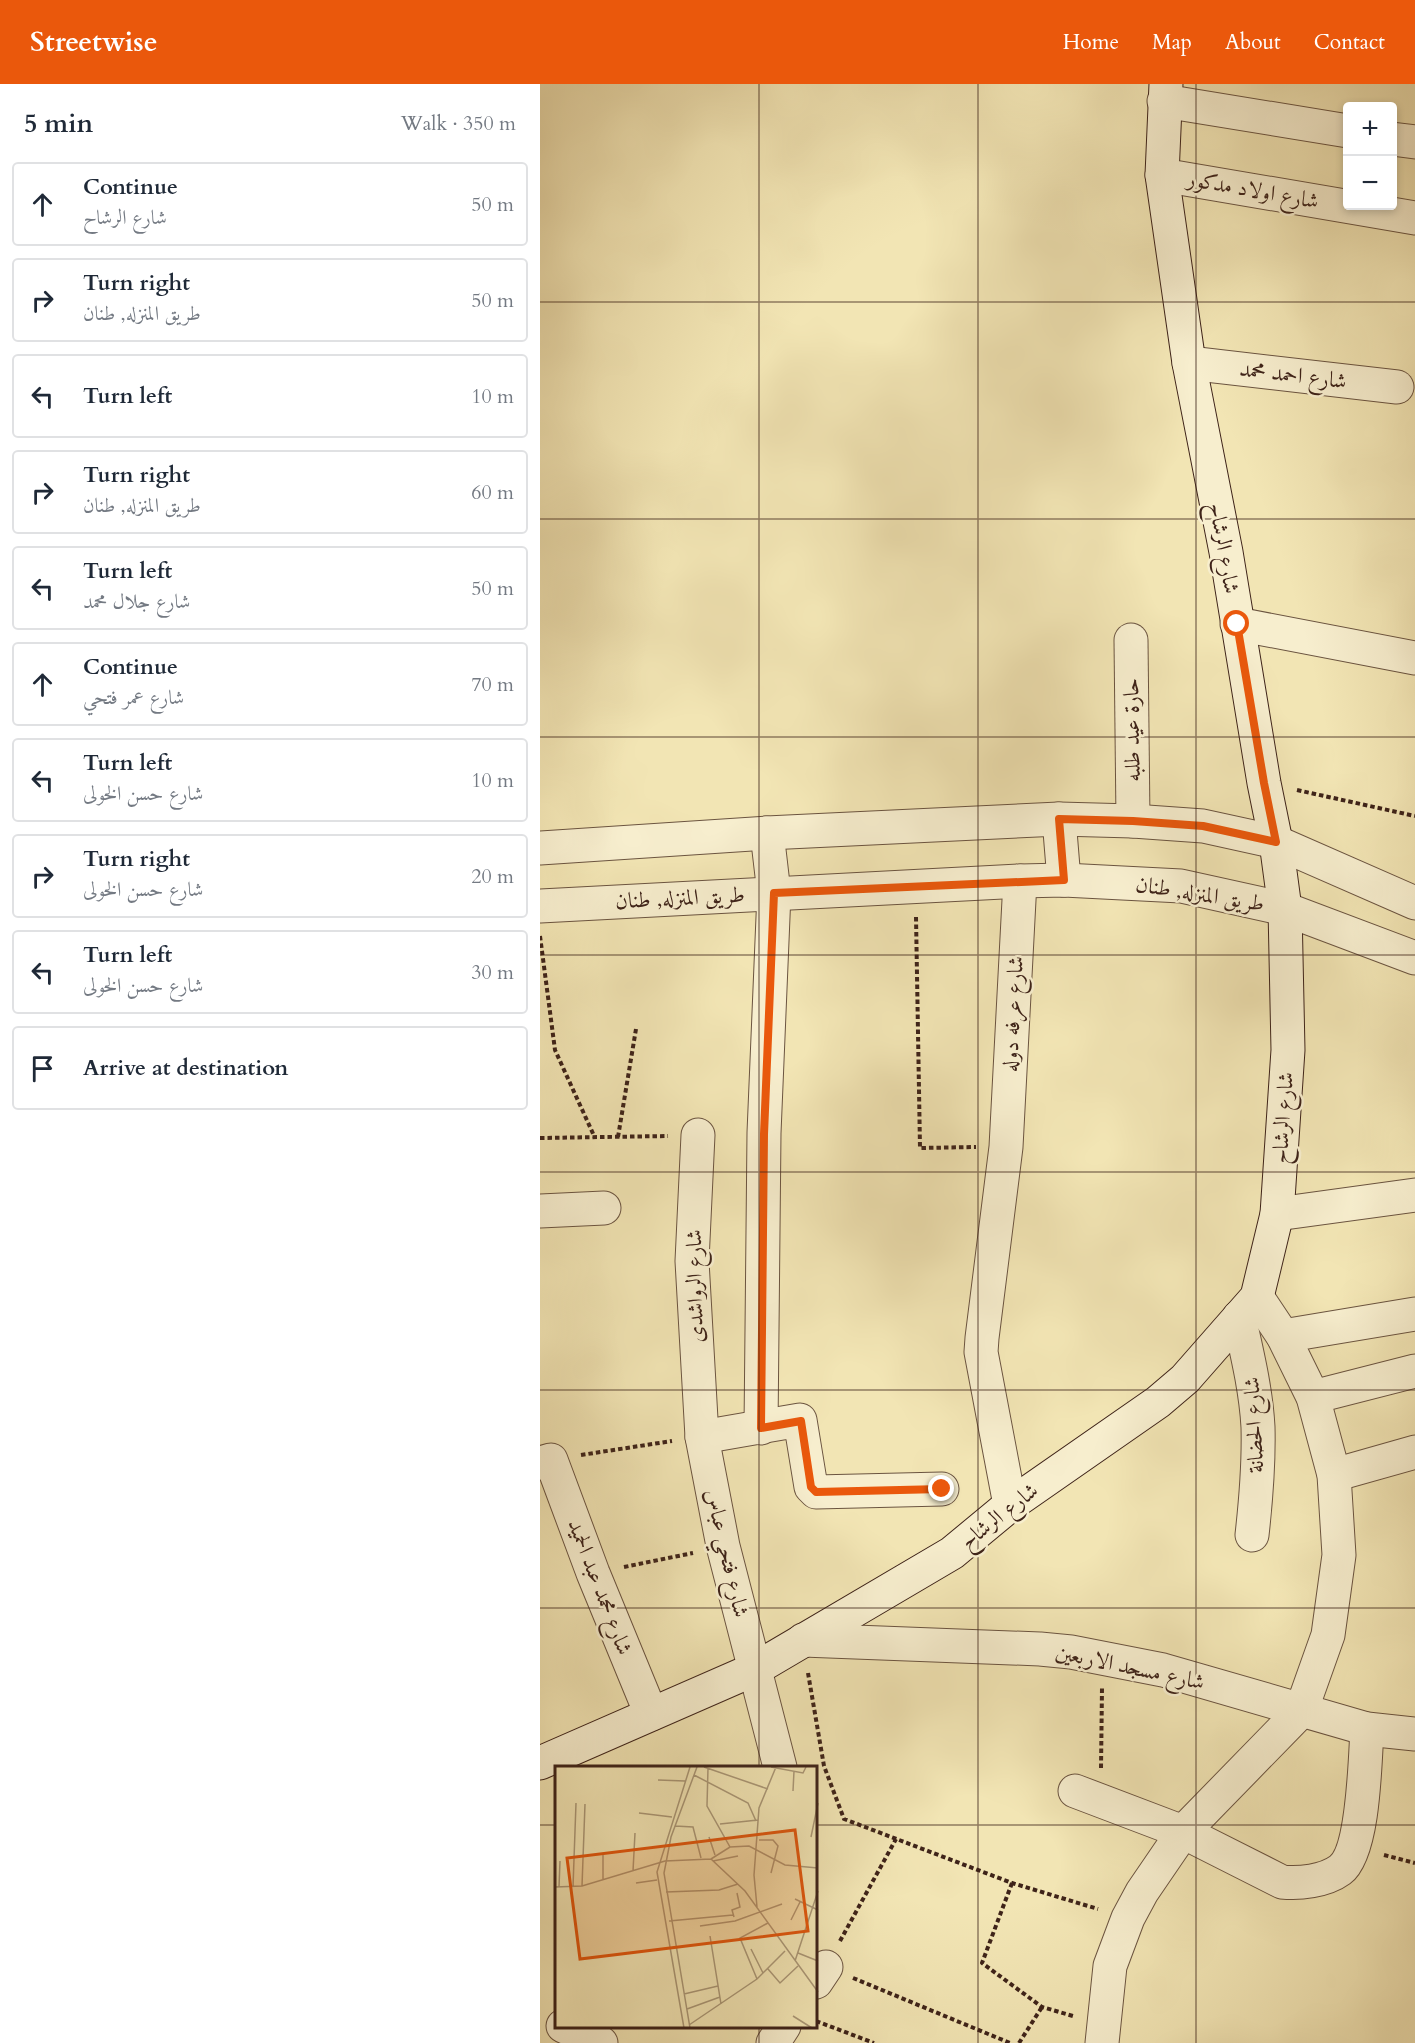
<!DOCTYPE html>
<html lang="en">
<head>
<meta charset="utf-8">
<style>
  :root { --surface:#fff; --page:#f6f6f7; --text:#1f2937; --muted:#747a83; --line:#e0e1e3; --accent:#ea580c }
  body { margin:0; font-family:Cardo,Amiri,serif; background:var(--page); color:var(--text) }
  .controls { position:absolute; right:18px; top:18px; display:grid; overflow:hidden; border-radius:6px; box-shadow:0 3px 9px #0003 }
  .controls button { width:54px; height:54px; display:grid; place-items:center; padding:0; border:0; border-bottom:2px solid var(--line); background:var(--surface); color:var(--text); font:30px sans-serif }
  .stop { position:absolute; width:18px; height:18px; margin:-14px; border:4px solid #ea580c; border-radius:50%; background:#fff }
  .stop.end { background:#ea580c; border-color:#fff; box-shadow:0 2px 6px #0008 }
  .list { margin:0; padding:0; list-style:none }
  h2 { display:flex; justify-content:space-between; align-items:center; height:78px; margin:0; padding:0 24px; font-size:26px }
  h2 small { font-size:20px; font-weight:400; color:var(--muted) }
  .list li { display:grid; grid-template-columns:39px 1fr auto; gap:18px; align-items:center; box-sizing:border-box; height:84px; margin:0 12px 12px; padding:0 12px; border:2px solid var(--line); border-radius:6px }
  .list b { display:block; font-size:22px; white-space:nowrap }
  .list p { margin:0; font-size:20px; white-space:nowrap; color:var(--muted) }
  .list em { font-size:20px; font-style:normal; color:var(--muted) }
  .icon { flex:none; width:33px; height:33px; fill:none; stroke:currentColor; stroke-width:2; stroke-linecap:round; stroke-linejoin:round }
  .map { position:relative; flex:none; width:875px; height:1959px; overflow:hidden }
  header { display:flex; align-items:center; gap:36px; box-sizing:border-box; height:84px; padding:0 30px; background:var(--accent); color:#fff }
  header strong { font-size:28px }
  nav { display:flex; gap:33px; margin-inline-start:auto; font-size:21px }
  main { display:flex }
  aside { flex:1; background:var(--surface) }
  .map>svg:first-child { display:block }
</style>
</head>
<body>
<header>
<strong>Streetwise</strong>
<nav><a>Home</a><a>Map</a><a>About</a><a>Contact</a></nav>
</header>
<main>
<aside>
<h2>5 min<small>Walk · 350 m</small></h2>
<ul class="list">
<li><svg class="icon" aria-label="ahead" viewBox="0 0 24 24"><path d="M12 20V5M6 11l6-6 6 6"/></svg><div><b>Continue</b><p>شارع الرشاح</p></div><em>50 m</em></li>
<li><svg class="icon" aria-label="right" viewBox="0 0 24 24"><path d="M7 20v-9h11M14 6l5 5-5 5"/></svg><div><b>Turn right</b><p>طريق المنزله, طنان</p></div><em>50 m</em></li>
<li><svg class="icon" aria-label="left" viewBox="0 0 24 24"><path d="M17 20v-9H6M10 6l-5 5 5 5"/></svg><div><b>Turn left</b></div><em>10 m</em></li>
<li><svg class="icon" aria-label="right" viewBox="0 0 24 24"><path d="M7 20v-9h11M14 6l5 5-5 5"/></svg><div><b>Turn right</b><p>طريق المنزله, طنان</p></div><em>60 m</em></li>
<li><svg class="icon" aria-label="left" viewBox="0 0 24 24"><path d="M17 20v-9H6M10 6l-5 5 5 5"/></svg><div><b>Turn left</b><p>شارع جلال محمد</p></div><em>50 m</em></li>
<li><svg class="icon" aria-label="ahead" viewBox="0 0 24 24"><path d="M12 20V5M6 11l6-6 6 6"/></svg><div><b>Continue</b><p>شارع عمر فتحي</p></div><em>70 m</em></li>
<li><svg class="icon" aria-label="left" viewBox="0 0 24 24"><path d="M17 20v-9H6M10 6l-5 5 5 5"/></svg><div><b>Turn left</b><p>شارع حسن الخولى</p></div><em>10 m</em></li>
<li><svg class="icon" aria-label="right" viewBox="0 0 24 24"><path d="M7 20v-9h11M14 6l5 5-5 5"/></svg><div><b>Turn right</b><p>شارع حسن الخولى</p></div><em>20 m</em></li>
<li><svg class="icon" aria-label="left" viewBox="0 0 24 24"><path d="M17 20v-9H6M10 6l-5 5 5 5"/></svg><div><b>Turn left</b><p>شارع حسن الخولى</p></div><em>30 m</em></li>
<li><svg class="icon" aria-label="arrive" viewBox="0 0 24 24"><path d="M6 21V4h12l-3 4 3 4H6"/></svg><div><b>Arrive at destination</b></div></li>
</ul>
</aside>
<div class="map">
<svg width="875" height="1959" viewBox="0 0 875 1959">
  <rect width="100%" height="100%" fill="#f2e5b4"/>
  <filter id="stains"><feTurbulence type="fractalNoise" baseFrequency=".00333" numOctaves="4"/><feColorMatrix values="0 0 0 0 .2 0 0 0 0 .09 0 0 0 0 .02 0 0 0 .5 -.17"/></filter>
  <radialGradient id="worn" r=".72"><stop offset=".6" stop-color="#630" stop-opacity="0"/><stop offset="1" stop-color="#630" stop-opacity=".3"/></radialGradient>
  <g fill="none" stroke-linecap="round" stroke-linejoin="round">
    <g stroke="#6b5440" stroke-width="35">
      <g id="street">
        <polyline points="624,17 808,47"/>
        <polyline points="852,55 875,58"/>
        <polyline points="622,91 875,134"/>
        <polyline points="649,279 857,303"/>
        <polyline points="697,540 875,574"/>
        <polyline points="591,556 593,737"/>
        <polyline points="519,735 524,796"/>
        <polyline points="0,764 227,749 519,735 593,737 663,742 736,758 875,819"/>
        <polyline points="0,822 480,797 524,796 641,802 745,825 875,874"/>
        <polyline points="158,1051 152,1177 162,1353 183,1462 240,1683"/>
        <polyline points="0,1127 64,1124"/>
        <polyline points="737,1130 875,1111"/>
        <path d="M699,1233C707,1269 716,1306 718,1343C719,1380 716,1415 712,1451"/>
        <polyline points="743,1252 875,1230"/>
        <polyline points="773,1313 875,1287"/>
        <polyline points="221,1344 224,1049 234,809 227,749"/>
        <polyline points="162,1353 260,1336 271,1403 276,1408 402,1405"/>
        <polyline points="0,1379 11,1376 53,1489 111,1630"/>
        <polyline points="794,1391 875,1368"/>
        <polyline points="470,1421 441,1268 442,1254 466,1063 480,797"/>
        <polyline points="263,1556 500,1565 531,1568 623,1586 827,1645 875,1650"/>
        <path d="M535,1707L643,1748L742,1798C759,1800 785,1797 800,1786C824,1768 825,1676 827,1645"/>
        <polyline points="276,1898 286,1883"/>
        <polyline points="23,1942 61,1959"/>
        <polyline points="233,1959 244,1942"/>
        <polyline points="562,1959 570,1882 588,1834 602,1808 643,1748 761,1627 788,1551 799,1471 794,1391 773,1313 743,1252 717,1213"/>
      </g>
    </g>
    <g stroke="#3e2319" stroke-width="35">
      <polyline id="secondary" points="0,1679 215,1585 412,1469 470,1421 618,1318 645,1295 717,1213 737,1130 748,966 745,825 736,758 724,699 686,468 649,279 622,91 626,0"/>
    </g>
    <g stroke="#3e2319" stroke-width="4" stroke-dasharray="4.5 3" stroke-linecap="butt">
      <polyline points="757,706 875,732"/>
      <polyline points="376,833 380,1064 436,1063"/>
      <polyline points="0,852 15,966 55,1054"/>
      <polyline points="78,1053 96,945"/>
      <polyline points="0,1054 128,1052"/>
      <polyline points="41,1371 132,1357"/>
      <polyline points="84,1483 153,1469"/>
      <polyline points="268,1589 284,1682 304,1735 472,1799 558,1825"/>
      <polyline points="561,1684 562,1604"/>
      <polyline points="844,1771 875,1779"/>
      <polyline points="472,1799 442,1879 502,1923 533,1932"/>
      <polyline points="300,1857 356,1755"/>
      <polyline points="313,1894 470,1959"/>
      <polyline points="276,1937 334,1959"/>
      <polyline points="479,1959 502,1923"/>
    </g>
    <use href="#street" stroke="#f7eece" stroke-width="33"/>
    <use href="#secondary" stroke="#f7eece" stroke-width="33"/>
  </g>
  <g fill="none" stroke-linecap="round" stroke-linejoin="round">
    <polyline stroke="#ea580c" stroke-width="8" points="402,1405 276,1408 271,1403 261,1337 221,1344 224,1050 234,809 524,796 519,735 593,737 663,742 736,758 724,699 697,540"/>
  </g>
  <path fill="none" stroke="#3e2319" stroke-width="1.5" stroke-opacity="0.55" d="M219,0V1683M438,0V1959M656,0V1959M0,218H875M0,435H875M0,653H875M0,871H875M0,1088H875M0,1306H875M0,1524H875M0,1741H16M276,1741H875M219,1942V1959"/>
  <g text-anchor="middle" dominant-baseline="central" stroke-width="5" stroke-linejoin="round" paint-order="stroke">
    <g font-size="22" fill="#3e2319" stroke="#f7eece">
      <text transform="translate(713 106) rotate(10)">شارع اولاد مدكور</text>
      <text transform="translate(753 291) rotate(7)">شارع احمد محمد</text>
      <text transform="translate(684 464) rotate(80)">شارع الرشاح</text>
      <text transform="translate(592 646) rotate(-91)">حارة عيد طلبه</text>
      <text transform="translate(660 810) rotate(9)">طريق المنزله, طنان</text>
      <text transform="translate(140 814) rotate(-3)">طريق المنزله, طنان</text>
      <text transform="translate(473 930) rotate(-87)">شارع عرفه دوله</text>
      <text transform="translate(743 1034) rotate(-86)">شارع الرشاح</text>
      <text transform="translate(155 1202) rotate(-91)">شارع الرواشدى</text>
      <text transform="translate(714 1341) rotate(-93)">شارع الحضانة</text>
      <text transform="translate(459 1432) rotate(-38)">شارع الرشاح</text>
      <text transform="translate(187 1469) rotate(77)">شارع فتحي عباس</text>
      <text transform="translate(60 1503) rotate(69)">شارع محمد عبد الحميد</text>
      <text transform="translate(590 1583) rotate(12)">شارع مسجد الاربعين</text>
    </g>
  </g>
  <g transform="translate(15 1682)">
    <rect width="262" height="262" fill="#f2e5b4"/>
    <path fill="none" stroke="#aa9776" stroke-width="1.5" d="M149,1L213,23M216,1L248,7L251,1M153,2L152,40L175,81M139,9L193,37L201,55M103,14L130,15M238,25L239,5M84,47L117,51M165,58L203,54M120,60L138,61L146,92M154,71L160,89M256,71L263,37M204,74H218L223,80L216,107M48,89V114M156,93L175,81L194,80L230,99L263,102M158,95L183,90M78,105L80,67M81,117L102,114M27,120L30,38M0,121L27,120L110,95L156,93L190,125L263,226M4,121L5,95M18,121L21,37M111,126L164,124L183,118M240,133L263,144M202,141L199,109L204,42L221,1M179,151L177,144L185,141L182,127M236,154L245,136M114,155L178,149M145,160L180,155L227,138M155,170L166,238M196,183L208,207M243,187L263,195M240,195L263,125M213,203L225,217L243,200M202,213L185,172L213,157M129,228L163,220M132,243L165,231M238,250L257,262M134,259L202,213L230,185M129,262L102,106L135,1M135,262L109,107L116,71L142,1"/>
    <path fill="#e0560d" fill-opacity="0.15" stroke="#e0560d" stroke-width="3" d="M240,64L253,165L25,193L12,92Z"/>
    <rect width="262" height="262" fill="none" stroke="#3e2319" stroke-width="3"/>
  </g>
  <rect width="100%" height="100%" filter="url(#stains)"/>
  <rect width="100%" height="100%" fill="url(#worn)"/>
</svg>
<div class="controls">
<button>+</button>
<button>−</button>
</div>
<div class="stop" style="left:697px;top:540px"></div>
<div class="stop end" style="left:402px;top:1405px"></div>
</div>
</main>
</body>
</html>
